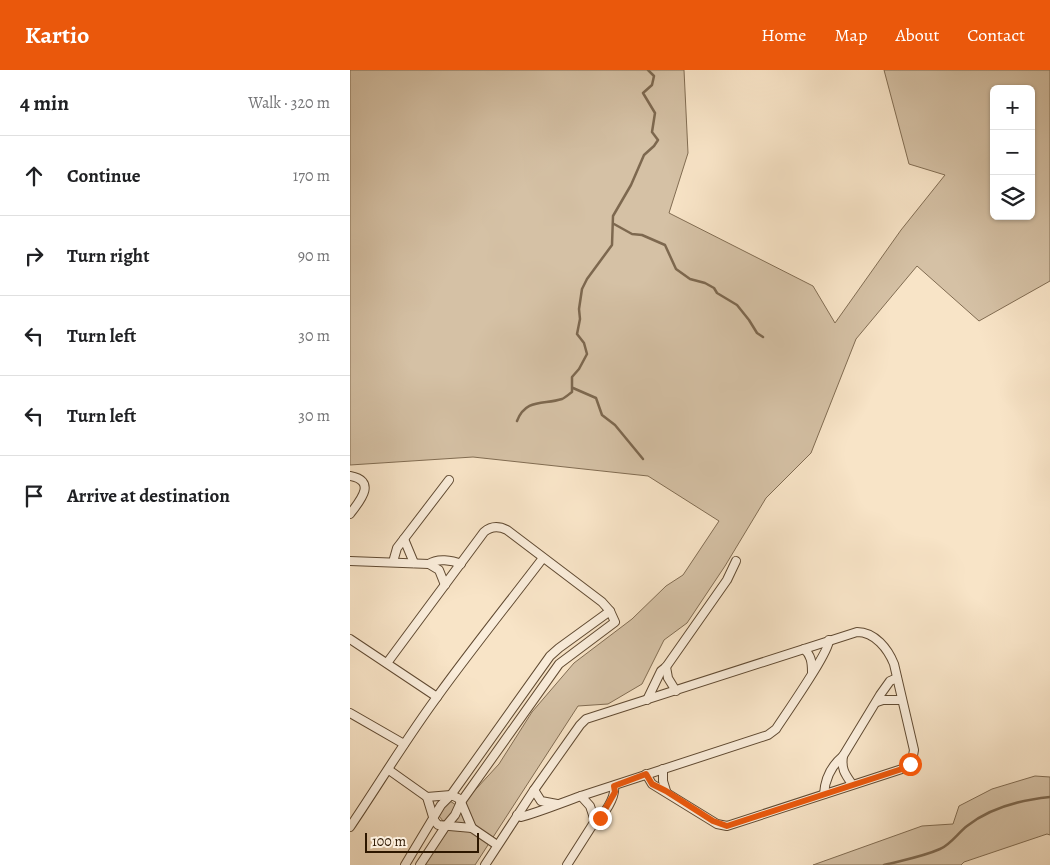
<!DOCTYPE html>
<html lang="en">
<head>
<meta charset="utf-8">
<style>
  :root { --surface:#fff; --page:#f2f2f2; --text:#202124; --muted:#757577; --line:#e0e0e0; --accent:#ea580c }
  body { margin:0; font-family:Alegreya,serif; background:var(--page); color:var(--text) }
  .controls { position:absolute; right:15px; top:15px; display:grid; overflow:hidden; border-radius:8px; box-shadow:0 1px 4px #0004 }
  .controls button { width:45px; height:45px; display:grid; place-items:center; padding:0; border:0; border-bottom:1px solid var(--line); background:var(--surface); color:var(--text); font:25px sans-serif }
  .scale { position:absolute; left:15px; bottom:12px; width:114px; box-sizing:border-box; padding-left:5px; border:2px solid #2d1700; border-top:0; font-size:14px; line-height:18px; white-space:nowrap; color:#2d1700; -webkit-text-stroke:4px #faeddb; paint-order:stroke }
  .stop { position:absolute; width:15px; height:15px; margin:-11px; border:4px solid #ea580c; border-radius:50%; background:#fff }
  .stop.end { background:#ea580c; border-color:#fff; box-shadow:0 1px 5px #0008 }
  .list { margin:0; padding:0; list-style:none }
  h2 { display:flex; justify-content:space-between; align-items:center; height:65px; margin:0; padding:0 20px; font-size:21px }
  h2 small { font-size:16px; font-weight:400; color:var(--muted) }
  .list li { display:grid; grid-template-columns:32px 1fr auto; gap:15px; align-items:center; box-sizing:border-box; height:80px; padding:0 20px; border-top:1px solid var(--line) }
  .list b { display:block; font-size:19px; white-space:nowrap }
  .list em { font-size:16px; font-style:normal; color:var(--muted) }
  .icon { flex:none; width:28px; height:28px; fill:none; stroke:currentColor; stroke-width:2; stroke-linecap:round; stroke-linejoin:round }
  .map { position:relative; flex:none; width:700px; height:795px; overflow:hidden }
  header { display:flex; align-items:center; gap:30px; box-sizing:border-box; height:70px; padding:0 25px; background:var(--accent); color:#fff }
  header strong { font-size:24px }
  nav { display:flex; gap:28px; margin-inline-start:auto; font-size:18px }
  main { display:flex }
  aside { flex:1; background:var(--surface) }
  .map>svg:first-child { display:block }
</style>
</head>
<body>
<header>
<strong>Kartio</strong>
<nav><a>Home</a><a>Map</a><a>About</a><a>Contact</a></nav>
</header>
<main>
<aside>
<h2>4 min<small>Walk · 320 m</small></h2>
<ul class="list">
<li><svg class="icon" aria-label="ahead" viewBox="0 0 24 24"><path d="M12 20V5M6 11l6-6 6 6"/></svg><div><b>Continue</b></div><em>170 m</em></li>
<li><svg class="icon" aria-label="right" viewBox="0 0 24 24"><path d="M7 20v-9h11M14 6l5 5-5 5"/></svg><div><b>Turn right</b></div><em>90 m</em></li>
<li><svg class="icon" aria-label="left" viewBox="0 0 24 24"><path d="M17 20v-9H6M10 6l-5 5 5 5"/></svg><div><b>Turn left</b></div><em>30 m</em></li>
<li><svg class="icon" aria-label="left" viewBox="0 0 24 24"><path d="M17 20v-9H6M10 6l-5 5 5 5"/></svg><div><b>Turn left</b></div><em>30 m</em></li>
<li><svg class="icon" aria-label="arrive" viewBox="0 0 24 24"><path d="M6 21V4h12l-3 4 3 4H6"/></svg><div><b>Arrive at destination</b></div></li>
</ul>
</aside>
<div class="map">
<svg width="700" height="795" viewBox="0 0 700 795">
  <rect width="100%" height="100%" fill="#f8e4c7"/>
  <filter id="stains"><feTurbulence type="fractalNoise" baseFrequency=".004" numOctaves="4"/><feColorMatrix values="0 0 0 0 .2 0 0 0 0 .09 0 0 0 0 .02 0 0 0 .5 -.17"/></filter>
  <radialGradient id="worn" r=".72"><stop offset=".6" stop-color="#630" stop-opacity="0"/><stop offset="1" stop-color="#630" stop-opacity=".3"/></radialGradient>
  <g fill="#d5c1a5" stroke="#816c52" fill-rule="evenodd">
    <path d="M0,0H334L338,83L319,143L463,216L485,253L551,160L595,105L559,94L534,0H700V211L629,251L567,196L506,269L461,383L416,428L375,496L337,553L314,570L292,614L258,634L228,636L125,795H74L97,762L115,731L149,694L182,642L224,593L282,549L316,516L333,505L369,451L298,406L123,387L0,395ZM644,19H681V146H644Z"/>
    <polygon points="685,706 700,707 700,765 697,764 614,792 611,795 463,795 572,756 603,754 609,736 642,719"/>
    <polygon points="100,731 106,735 106,739 95,751 93,751 89,746 96,734"/>
  </g>
  <g fill="none" stroke-linecap="round" stroke-linejoin="round">
    <g stroke="#7d684f" stroke-width="2.5">
      <polyline points="264,154 282,164 292,165 315,175 326,199 340,209 355,213 364,218 367,223 387,235 399,250 407,263 413,267"/>
      <polyline points="223,318 246,328 252,345 265,355 293,389"/>
      <path d="M167,351C176,328 194,335 212,329C215,328 219,324 222,322V307L229,299L237,284L234,273L227,264L230,249L229,239L232,219L237,209L262,175L263,146L281,115L294,85L304,76L308,70L302,62L305,43L293,23L302,15L304,6L298,0"/>
      <path d="M534,795C553,790 572,787 590,779C600,775 608,763 617,756C641,737 670,730 700,727"/>
    </g>
    <g stroke="#604a32" stroke-width="10">
      <g id="street">
        <path d="M0,406C28,411 9,432 0,444"/>
        <polyline points="54,469 64,493"/>
        <path d="M0,491L79,494C87,488 102,490 111,494"/>
        <polyline points="43,492 47,478 99,410"/>
        <polyline points="79,494 89,500 95,515"/>
        <polyline points="0,569 87,627"/>
        <path d="M454,579C461,585 462,592 462,602"/>
        <path d="M37,593L134,462C141,456 149,456 157,460L252,532L260,541L265,552L209,594L111,732L105,745L95,757L70,795"/>
        <polyline points="316,597 318,608 326,621"/>
        <polyline points="297,630 311,601 316,597 377,510 386,491"/>
        <polyline points="527,632 533,630 552,630"/>
        <polyline points="0,643 54,674"/>
        <path d="M493,686C491,699 495,704 502,714"/>
        <polyline points="313,699 313,711 316,721"/>
        <polyline points="39,700 77,727 84,750 88,755 122,758 147,775"/>
        <polyline points="184,720 191,731 207,734"/>
        <path d="M474,724C475,709 481,696 493,686L530,625L540,611L547,608"/>
        <polyline points="231,726 240,736 245,751"/>
        <polyline points="77,727 101,725 108,728 111,732 122,758"/>
        <path d="M167,745L171,747C192,741 211,733 231,726L418,665L426,659C435,645 480,581 479,570"/>
        <path d="M0,757C29,714 56,669 87,627C121,580 157,535 193,488"/>
        <polyline points="55,795 91,735 101,725 200,586 209,578 260,541"/>
        <path d="M135,795L184,720L230,655L236,649L507,562C525,562 538,579 544,594L564,680L562,691L555,698L377,756L367,754L302,714L296,704"/>
        <path d="M217,795L245,751C254,746 266,727 264,716"/>
      </g>
    </g>
    <use href="#street" stroke="#faeddb" stroke-width="8"/>
  </g>
  <g fill="none" stroke-linecap="round" stroke-linejoin="round">
    <polyline stroke="#ea580c" stroke-width="6" points="250,748 265,722 264,716 296,704 302,714 316,721 363,751 377,756 555,698 560,694"/>
  </g>
  <rect width="100%" height="100%" filter="url(#stains)"/>
  <rect width="100%" height="100%" fill="url(#worn)"/>
</svg>
<div class="controls">
<button>+</button>
<button>−</button>
<button><svg class="icon" aria-label="layers" viewBox="0 0 24 24"><path d="M12 4l9 5-9 5-9-5zM3 14l9 5 9-5"/></svg></button>
</div>
<div class="scale">100 m</div>
<div class="stop" style="left:560px;top:694px"></div>
<div class="stop end" style="left:250px;top:748px"></div>
</div>
</main>
</body>
</html>
